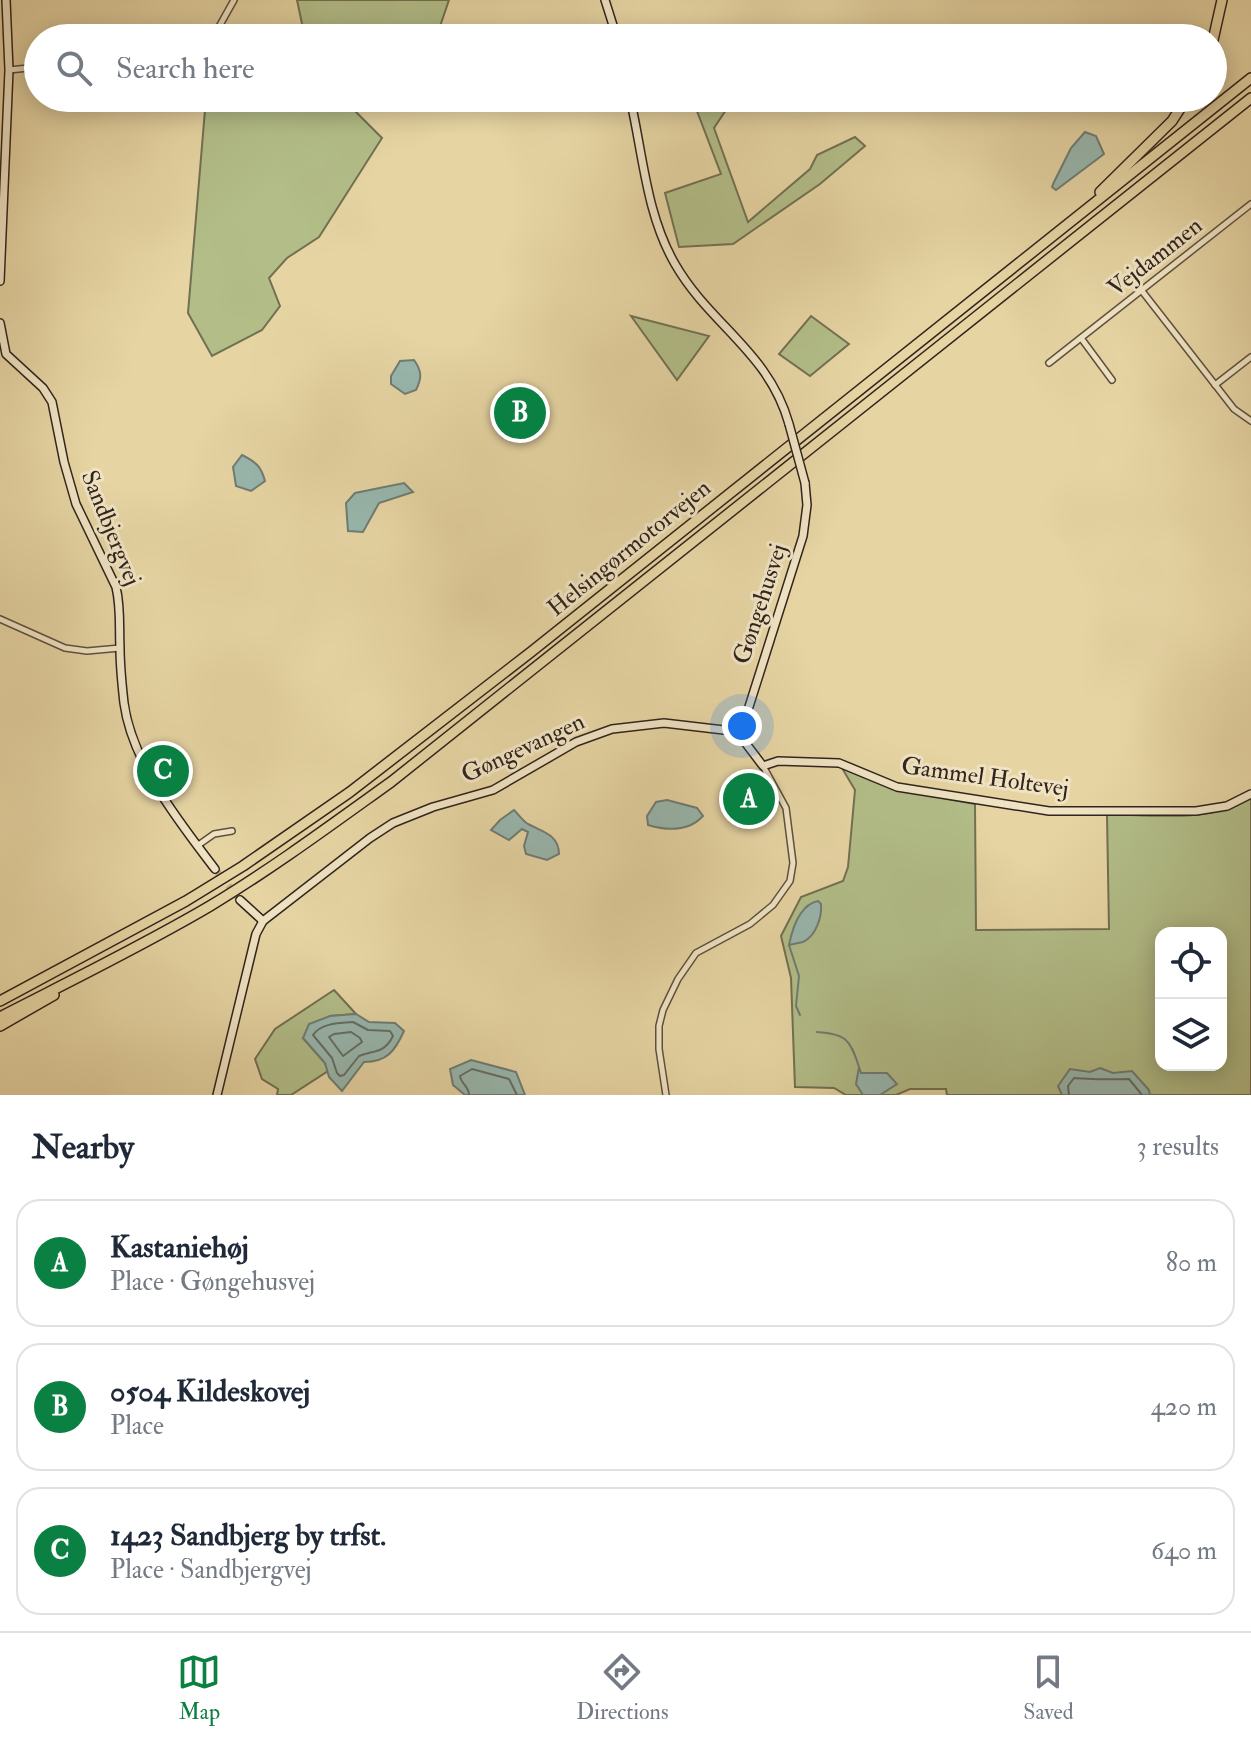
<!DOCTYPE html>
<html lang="en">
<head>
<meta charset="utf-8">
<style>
  :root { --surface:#fff; --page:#f6f6f7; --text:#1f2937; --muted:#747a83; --line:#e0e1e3; --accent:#0b8043 }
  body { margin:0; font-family:"IM FELL Double Pica",serif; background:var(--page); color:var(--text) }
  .controls { position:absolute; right:24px; bottom:24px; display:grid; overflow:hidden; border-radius:16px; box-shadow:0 4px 20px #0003 }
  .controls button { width:72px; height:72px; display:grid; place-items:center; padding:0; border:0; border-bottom:2px solid var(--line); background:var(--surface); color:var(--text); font:40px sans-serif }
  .you { position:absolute; left:742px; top:726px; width:28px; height:28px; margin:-20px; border:6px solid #fff; border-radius:50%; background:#1a73e8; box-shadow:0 0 0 12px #1a73e833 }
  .badge { display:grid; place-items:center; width:52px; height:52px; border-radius:50%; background:var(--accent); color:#fff; font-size:26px; font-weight:700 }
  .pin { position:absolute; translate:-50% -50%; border:4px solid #fff; box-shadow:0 2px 8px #0006 }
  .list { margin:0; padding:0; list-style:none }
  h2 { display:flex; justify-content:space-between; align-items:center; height:104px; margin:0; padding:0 32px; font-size:34px }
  h2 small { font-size:26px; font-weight:400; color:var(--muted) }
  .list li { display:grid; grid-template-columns:52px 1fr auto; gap:24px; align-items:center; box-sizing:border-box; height:128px; margin:0 16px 16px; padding:0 16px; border:2px solid var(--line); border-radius:24px }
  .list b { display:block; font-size:30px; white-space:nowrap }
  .list p { margin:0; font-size:26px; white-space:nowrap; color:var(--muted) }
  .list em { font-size:26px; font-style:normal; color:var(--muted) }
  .icon { flex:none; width:44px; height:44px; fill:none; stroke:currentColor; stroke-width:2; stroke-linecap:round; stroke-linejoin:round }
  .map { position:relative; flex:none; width:1251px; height:1095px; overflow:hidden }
  .search { position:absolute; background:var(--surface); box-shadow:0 4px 20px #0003; left:24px; right:24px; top:24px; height:88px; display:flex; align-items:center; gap:20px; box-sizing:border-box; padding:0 28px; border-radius:44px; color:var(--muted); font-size:30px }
  .sheet { height:536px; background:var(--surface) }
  nav { display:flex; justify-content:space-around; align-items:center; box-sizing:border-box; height:112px; border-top:2px solid var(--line); background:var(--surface); font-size:22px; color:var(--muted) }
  nav a { display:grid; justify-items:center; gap:4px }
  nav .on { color:var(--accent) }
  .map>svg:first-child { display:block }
</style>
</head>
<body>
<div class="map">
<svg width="1251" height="1095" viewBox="0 0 1251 1095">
  <rect width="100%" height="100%" fill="#e6d4a3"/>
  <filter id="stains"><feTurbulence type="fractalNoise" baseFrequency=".0025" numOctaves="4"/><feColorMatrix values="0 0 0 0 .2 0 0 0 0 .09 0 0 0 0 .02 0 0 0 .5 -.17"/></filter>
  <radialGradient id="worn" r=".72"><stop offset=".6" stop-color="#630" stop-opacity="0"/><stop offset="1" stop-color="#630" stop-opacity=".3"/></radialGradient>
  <g fill="#b2bd88" stroke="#727052" stroke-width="2" fill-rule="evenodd">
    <polygon points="297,0 449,0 436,38 305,38"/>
    <polygon points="206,98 355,98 351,107 382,138 319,237 287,258 269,278 280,306 262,330 212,356 188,313"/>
    <polygon points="692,98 734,98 714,128 748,222 810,169 817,155 855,137 865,146 820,184 733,244 679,247 665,193 721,174"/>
    <polygon points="631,316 709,336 677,380"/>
    <polygon points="811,316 849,344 810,376 779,354"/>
    <path d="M842,768L895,789L975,804L976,930L1109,929L1107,814C1154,815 1209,823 1251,798V1095H947L946,1089H910L896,1095H846L834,1088L795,1087L791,978L781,936L801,897L843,881L848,867L855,790ZM1161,933H1221V1065H1161Z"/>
    <polygon points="334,990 356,1014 330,1016 303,1038 325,1063 328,1071 291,1095 277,1095 278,1089 262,1079 255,1059 275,1029"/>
  </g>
  <g fill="#98b7ae" stroke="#6f7c74" stroke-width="2">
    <polygon points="1085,132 1096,136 1104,154 1056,190 1052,187 1054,182 1071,148"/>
    <path d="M414,360C422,371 422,378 416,390L405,394L391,384V376L400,361Z"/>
    <path d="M242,455C256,462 261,466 265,481L251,491L236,486L233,467Z"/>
    <polygon points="404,483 413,492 379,503 363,532 348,531 346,503 355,493"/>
    <path d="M667,800L697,808L703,816C688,832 668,831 648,825L647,816L656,802Z"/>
    <path d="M514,810C519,815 523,821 528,824C543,832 559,835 559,854L547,860L526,854L524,846L528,832L522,829L509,840L491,830L500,820Z"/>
    <path d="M818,901L821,904C822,917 816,936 803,942C798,943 793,944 789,945C792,930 799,905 818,901Z"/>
    <path d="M356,1014L369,1022L395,1023L404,1031C395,1051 387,1062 364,1062L342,1091L329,1077L325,1063L303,1038L309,1024L330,1016Z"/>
    <polygon points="471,1060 516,1072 525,1095 465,1095 453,1085 450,1069"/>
    <polygon points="859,1067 861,1073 887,1073 897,1084 880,1095 863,1095 856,1084"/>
    <polygon points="1100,1068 1113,1073 1132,1071 1149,1090 1150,1095 1062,1095 1058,1086 1070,1069 1090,1072"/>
  </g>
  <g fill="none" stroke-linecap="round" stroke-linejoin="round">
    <g stroke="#646e66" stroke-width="2">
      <path d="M353,1022L368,1030L390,1031L393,1036C384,1054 374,1050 359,1056L344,1075L340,1076L337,1073L332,1058L313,1035C321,1023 339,1023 353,1022Z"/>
      <polygon points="351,1032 360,1038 362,1042 343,1056 329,1037 334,1034"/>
      <path d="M469,1095C469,1086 461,1084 460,1076L472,1069L509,1079L517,1095"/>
      <path d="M1069,1095L1068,1086L1074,1078C1093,1079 1110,1080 1129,1079L1142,1095"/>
    </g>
    <g stroke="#6f7c74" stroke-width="2">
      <polyline points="789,945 799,976 796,1006 800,1015"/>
      <path d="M817,1032C846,1034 850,1039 859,1067"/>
    </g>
    <polyline stroke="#c2b188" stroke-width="7" stroke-dasharray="7 3.5" stroke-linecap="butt" points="215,869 240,900"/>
    <g stroke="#5e503e" stroke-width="8">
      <g id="street">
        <polyline points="209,38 220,25 234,0"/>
        <polyline points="9,70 38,67"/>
        <polyline points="1142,291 1234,409 1251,421"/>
        <polyline points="1081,338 1112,380"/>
        <polyline points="1049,363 1251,204"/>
        <polyline points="1215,385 1251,357"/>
        <polyline points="0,619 65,648 87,651 120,648"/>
        <polyline points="197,846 214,834 232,831"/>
        <polyline points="666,1095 659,1049 659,1026 663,1010 678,979 696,953 750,924 773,905 790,881 793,863 786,808 763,766"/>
      </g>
    </g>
    <g stroke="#31241d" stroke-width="10">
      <g id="secondary">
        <polyline points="605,0 617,38"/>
        <path d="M630,98C643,154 646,214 675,264C710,325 769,352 789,424"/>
        <polyline points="0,281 9,70 6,0"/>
        <path d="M0,323L6,354L43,388L52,402L64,462L76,504L116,587C121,608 119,627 120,648C120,666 122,685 124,703C132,763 180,823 215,869"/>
        <polyline points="805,483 807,505 803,536 741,732 744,741 763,766 778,761 839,763 897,787 1049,811 1196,811 1227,806 1251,794"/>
        <polyline points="240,900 263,921"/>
        <polyline points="217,1095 256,934 263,921 370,838 393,823 433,807 493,790 576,742 612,729 664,723 741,732"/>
      </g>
    </g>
    <g stroke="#31241d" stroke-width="12">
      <g id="highway">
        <polyline points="1213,40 1222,0"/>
        <polyline points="1100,192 1172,121 1187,98"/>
        <polyline points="0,1001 186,901 243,866 350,792 531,652 1251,78"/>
        <path d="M0,1017C70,981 142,946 210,906C273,868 331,825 391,782L1251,98"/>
        <polyline points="0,1026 54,995"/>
      </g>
    </g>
    <use href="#street" stroke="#efe3c3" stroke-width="5"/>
    <use href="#secondary" stroke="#efe3c3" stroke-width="7"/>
    <use href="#highway" stroke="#e6d4a3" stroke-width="9"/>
    <g stroke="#31241d" stroke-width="10" stroke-linecap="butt">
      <polyline id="secondary-bridge" points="789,424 805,483"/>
    </g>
    <use href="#secondary-bridge" stroke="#efe3c3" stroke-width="7"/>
  </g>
  <g text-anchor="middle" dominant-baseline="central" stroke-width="6" stroke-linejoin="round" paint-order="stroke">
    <g font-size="24" fill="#31241d" stroke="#efe3c3">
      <text transform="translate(1155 257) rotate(-38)">Vejdammen</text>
      <text transform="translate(111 528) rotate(68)">Sandbjergvej</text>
      <text transform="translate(629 548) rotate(-39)">Helsingørmotorvejen</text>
      <text transform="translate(760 604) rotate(-72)">Gøngehusvej</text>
      <text transform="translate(523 748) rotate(-25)">Gøngevangen</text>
      <text transform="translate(985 777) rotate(8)">Gammel Holtevej</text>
    </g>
  </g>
  <rect width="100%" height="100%" filter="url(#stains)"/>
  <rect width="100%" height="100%" fill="url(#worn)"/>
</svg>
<div class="controls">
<button><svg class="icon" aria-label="locate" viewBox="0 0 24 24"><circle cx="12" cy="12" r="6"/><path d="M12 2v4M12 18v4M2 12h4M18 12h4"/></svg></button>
<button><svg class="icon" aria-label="layers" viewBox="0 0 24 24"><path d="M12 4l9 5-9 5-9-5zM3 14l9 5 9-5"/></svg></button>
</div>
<div class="you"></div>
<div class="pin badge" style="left:749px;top:799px">A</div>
<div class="pin badge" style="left:520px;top:413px">B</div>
<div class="pin badge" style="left:163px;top:771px">C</div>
<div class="search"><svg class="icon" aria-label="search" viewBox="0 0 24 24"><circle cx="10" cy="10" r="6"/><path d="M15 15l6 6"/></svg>Search here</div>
</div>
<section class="sheet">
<h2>Nearby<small>3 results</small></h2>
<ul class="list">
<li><span class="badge">A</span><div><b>Kastaniehøj</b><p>Place · Gøngehusvej</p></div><em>80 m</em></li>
<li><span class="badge">B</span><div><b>0504 Kildeskovej</b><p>Place</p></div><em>420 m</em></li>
<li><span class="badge">C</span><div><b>1423 Sandbjerg by trfst.</b><p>Place · Sandbjergvej</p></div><em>640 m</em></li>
</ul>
</section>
<nav>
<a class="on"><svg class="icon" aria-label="map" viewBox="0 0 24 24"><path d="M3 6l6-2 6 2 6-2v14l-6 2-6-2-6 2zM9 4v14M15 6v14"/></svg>Map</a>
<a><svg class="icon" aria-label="directions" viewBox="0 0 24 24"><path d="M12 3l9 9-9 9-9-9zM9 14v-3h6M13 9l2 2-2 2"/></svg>Directions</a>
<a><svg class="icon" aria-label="saved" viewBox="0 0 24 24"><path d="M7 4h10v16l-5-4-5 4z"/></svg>Saved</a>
</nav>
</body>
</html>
